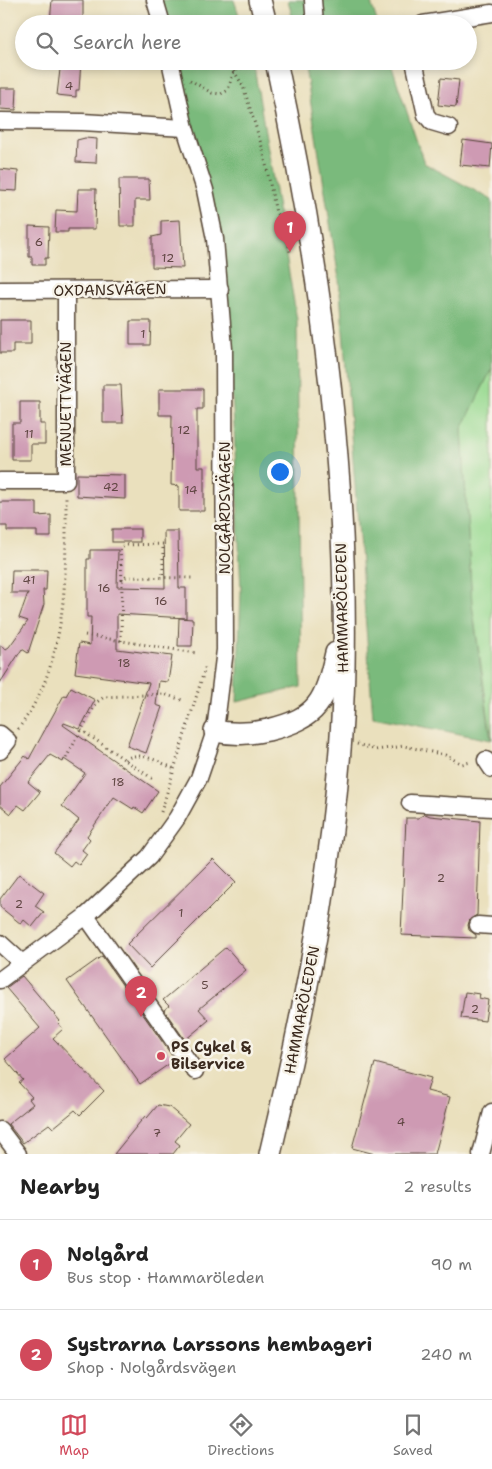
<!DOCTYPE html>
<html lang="en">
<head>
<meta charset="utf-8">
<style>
  :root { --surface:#fff; --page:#f6f6f6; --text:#222; --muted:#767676; --line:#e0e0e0; --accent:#d1495b }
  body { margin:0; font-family:"Shantell Sans",sans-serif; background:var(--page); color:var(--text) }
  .you { position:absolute; left:279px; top:471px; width:18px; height:18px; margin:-12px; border:4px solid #fff; border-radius:50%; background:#1a73e8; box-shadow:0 0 0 8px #1a73e833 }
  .badge { display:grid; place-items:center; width:32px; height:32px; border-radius:50%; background:var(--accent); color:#fff; font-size:16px; font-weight:700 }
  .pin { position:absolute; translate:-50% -41px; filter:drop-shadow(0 1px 2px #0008) }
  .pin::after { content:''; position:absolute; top:26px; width:18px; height:15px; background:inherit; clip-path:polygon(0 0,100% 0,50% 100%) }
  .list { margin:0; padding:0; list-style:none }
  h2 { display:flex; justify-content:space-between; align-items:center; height:65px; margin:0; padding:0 20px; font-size:21px }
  h2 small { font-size:16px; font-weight:400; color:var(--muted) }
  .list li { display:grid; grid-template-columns:32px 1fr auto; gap:15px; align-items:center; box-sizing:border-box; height:90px; padding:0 20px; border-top:1px solid var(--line) }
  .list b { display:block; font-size:19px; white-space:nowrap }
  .list p { margin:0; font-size:16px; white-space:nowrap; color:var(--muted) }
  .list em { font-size:16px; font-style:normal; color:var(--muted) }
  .icon { flex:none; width:28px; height:28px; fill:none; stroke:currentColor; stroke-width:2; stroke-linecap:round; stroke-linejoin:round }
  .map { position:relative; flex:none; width:492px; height:1154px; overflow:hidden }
  .search { position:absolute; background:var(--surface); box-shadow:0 2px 8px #0003; left:15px; right:15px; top:15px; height:55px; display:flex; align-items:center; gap:12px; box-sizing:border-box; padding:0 18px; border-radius:28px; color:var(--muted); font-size:19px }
  .sheet { height:245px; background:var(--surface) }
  nav { display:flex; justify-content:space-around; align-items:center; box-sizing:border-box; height:70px; border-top:1px solid var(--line); background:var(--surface); font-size:14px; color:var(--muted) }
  nav a { display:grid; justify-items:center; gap:2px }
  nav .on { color:var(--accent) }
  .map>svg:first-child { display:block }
</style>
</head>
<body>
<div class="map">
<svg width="492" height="1154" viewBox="0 0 492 1154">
  <rect width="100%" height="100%" fill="#f7f3e8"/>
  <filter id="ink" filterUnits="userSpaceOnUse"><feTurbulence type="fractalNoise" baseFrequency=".02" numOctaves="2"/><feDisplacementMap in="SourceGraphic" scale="10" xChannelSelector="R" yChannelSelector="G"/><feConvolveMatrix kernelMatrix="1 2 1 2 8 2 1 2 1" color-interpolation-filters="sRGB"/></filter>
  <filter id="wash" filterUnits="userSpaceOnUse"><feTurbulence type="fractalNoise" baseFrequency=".0096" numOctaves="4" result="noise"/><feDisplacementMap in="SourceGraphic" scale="20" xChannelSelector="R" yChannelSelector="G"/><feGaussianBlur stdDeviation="1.12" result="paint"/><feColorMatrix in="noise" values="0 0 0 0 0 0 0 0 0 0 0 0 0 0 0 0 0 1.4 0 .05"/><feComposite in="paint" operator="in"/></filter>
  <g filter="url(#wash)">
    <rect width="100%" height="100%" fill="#eae0bd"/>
    <polygon fill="#98da91" stroke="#6a8258" points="492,368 492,740 472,605 462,428"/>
    <g fill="#7aba7b" stroke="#5a724c">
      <polygon points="161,0 234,0 242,24 167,24"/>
      <polygon points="288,0 370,0 378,24 294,24"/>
      <polygon points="176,61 253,61 297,320 301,687 237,702 241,591 234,425 225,293"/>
      <polygon points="304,61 390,61 424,163 492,200 492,368 462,429 472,605 491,740 373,717 339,279"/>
    </g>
    <g id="blocks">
      <g fill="#ce9ab3">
        <polygon points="52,0 83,0 83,24 50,22"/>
        <polygon points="61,61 81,61 79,90 76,90 76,97 57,95"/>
        <polygon points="441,78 459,80 456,107 438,105"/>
        <polygon points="0,88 17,88 16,110 0,109"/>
        <polygon points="85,138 97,139 96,163 76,162 77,140"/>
        <polygon points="463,140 492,144 490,168 460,165"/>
        <polygon points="0,169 18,171 17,191 0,190"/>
        <polygon points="119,179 149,179 150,200 135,200 135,226 120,226"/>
        <polygon points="78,189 96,189 95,229 68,229 68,232 55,232 56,210 77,211"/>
        <polygon points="180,220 183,268 152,267 152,237 161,235 161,221"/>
        <polygon points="29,226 49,227 48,258 45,258 45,265 32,265 32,257 29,257"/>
        <polygon points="0,320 31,320 31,344 13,344 13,353 0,353"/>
        <polygon points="130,321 151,321 150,345 130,345"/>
        <polygon points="103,385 121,385 123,423 103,423"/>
        <polygon points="159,389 203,389 203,409 197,409 197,467 204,467 204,511 179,511 179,486 171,485 172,415 159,415"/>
        <polygon points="20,402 40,402 40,424 45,424 45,444 31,444 31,460 12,460 12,423 20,423"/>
        <polygon points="77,474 125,475 125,499 77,496"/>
        <polygon points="0,502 37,502 37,516 51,515 51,537 37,537 37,531 7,531 7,526 0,526"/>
        <rect x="112" y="529" width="28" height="13"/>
        <polygon points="164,531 178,531 179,588 186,588 186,618 117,614 117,649 172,656 168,682 159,681 156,705 162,707 146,753 127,746 149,683 75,673 79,643 90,645 91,617 87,617 87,559 90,559 90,550 118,550 117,587 165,588"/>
        <polygon points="12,570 47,570 46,590 43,590 44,604 28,653 22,649 0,683 0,645 6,649 9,647 28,621 19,618 28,593 11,593"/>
        <polygon points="179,618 193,619 192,646 178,646"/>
        <polygon points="71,687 95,700 80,729 64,723 63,725 158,791 143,813 134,807 133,809 114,797 87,836 90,839 82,850 87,854 79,865 74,861 70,866 54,853 79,820 62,806 85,773 64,759 63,762 50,755 28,782 40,792 25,810 18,805 11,814 0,805 0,787 25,756 29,759 64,695 66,696"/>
        <polygon points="425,814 430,816 480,821 477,915 470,919 468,925 469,930 476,935 476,938 401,935 406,818 418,818"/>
        <polygon points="213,859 236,882 150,968 127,944"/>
        <polygon points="19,874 44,893 35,906 44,912 32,927 24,920 21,924 0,907 0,899"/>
        <polygon points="226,947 246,970 199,1009 209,1020 185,1040 164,1010 169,1006 163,1000"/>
        <polygon points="102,956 175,1060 140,1084 67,981"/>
        <polygon points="22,976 60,1021 58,1023 63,1029 53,1038 104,1091 80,1115 75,1110 53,1128 49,1124 23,1143 8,1124 33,1104 29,1099 32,1097 19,1083 23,1080 5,1059 40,1028 6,988"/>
        <polygon points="465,992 480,994 479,998 488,1000 485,1021 461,1018"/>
        <polygon points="375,1063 431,1078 427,1091 450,1097 435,1154 375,1154 352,1148"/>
        <polygon points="158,1105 169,1107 189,1124 175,1141 180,1145 173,1154 114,1154 145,1116 147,1118"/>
      </g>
    </g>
  </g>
  <g filter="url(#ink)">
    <use href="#blocks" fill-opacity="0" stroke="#554536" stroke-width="1"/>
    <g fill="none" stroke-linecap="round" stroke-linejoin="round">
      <g stroke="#554536" stroke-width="19">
        <g id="minor">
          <polyline points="155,0 162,24"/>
          <polyline points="313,0 315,24"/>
          <polyline points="423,24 492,13"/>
          <polyline points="414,61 426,115 432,122 449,127"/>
          <polyline points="0,121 82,122 185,128"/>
          <polyline points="0,290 220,289"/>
          <polyline points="0,481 66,481 66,291"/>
          <polyline points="0,734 8,741 0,751"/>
          <polyline points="486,760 492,769"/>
          <polyline points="410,803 492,808"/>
          <polyline points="86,916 195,1071"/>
          <polyline points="478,925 492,926"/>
          <polyline points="0,943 22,963"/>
          <polyline points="0,980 86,916 149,857 177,818 199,778 215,731 225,650 224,349 215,239 205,190 185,128 170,61"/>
          <polyline points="0,1130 18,1154"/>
          <polyline points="481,1154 492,1112"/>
        </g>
      </g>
      <g stroke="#554536" stroke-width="24">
        <g id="major">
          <polyline points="260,0 266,24"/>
          <path d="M215,731C234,735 249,734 268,730C319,718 325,701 336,653"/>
          <path d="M270,1154C308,995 341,831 344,667C348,464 319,259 276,61"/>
        </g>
      </g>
      <g stroke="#554536" stroke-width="3" stroke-dasharray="1 4" stroke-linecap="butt">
        <polyline points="234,71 243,86 263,150 276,213 286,226 290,252"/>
        <polyline points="190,80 212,93 221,94 228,90 234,71 258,61"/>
        <polyline points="122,580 120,548 124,545 163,544 163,578"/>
        <polyline points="85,635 196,653"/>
        <polyline points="121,641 122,581 126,577 195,578"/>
        <path d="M18,729C69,663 66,574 66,495"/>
        <polyline points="81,730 153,779"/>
        <polyline points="357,744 376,750 404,746 445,755 462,764 471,762"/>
        <polyline points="66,758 97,702 104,697 164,694 182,700"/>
        <path d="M125,760C138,749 161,763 175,769"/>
        <polyline points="161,812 206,665"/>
      </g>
      <use href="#minor" stroke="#fff" stroke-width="16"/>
      <use href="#major" stroke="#fff" stroke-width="21"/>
    </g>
  </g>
  <circle fill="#d1495b" stroke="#f7f3e8" stroke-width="2" cx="161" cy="1056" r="5"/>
  <g text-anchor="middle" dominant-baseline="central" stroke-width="5" stroke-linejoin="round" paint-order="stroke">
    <g font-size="12" fill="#604643">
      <text x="69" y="86">4</text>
      <text x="39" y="242">6</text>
      <text x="168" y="258">12</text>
      <text x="143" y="334">1</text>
      <text x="184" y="430">12</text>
      <text x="29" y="434">11</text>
      <text x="111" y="487">42</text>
      <text x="191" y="490">14</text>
      <text x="29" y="580">41</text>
      <text x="104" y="588">16</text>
      <text x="161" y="601">16</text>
      <text x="124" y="663">18</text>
      <text x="118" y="782">18</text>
      <text x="441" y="878">2</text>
      <text x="19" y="904">2</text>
      <text x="181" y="913">1</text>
      <text x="205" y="985">5</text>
      <text x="475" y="1009">2</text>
      <text x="401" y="1122">4</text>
      <text x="157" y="1133">7</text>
    </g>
    <g font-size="15" fill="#3b2a1e" stroke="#f7f3e8">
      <text transform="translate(110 290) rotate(-1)">OXDANSVÄGEN</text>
      <text transform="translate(66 404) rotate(-90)">MENUETTVÄGEN</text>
      <text transform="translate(225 508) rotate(-90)">NOLGÅRDSVÄGEN</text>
      <text transform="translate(342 608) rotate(-91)">HAMMARÖLEDEN</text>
      <text transform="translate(302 1010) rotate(-79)">HAMMARÖLEDEN</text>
    </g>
    <g font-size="15" font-weight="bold" fill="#3b2a1e" stroke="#f7f3e8" text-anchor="start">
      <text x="171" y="1047">PS Cykel &amp;<tspan x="171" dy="17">Bilservice</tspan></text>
    </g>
  </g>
</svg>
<div class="you"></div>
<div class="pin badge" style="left:290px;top:252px">1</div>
<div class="pin badge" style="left:141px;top:1017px">2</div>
<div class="search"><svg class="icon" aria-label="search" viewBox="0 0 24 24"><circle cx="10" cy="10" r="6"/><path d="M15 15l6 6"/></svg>Search here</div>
</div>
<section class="sheet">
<h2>Nearby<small>2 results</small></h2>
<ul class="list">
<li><span class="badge">1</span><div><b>Nolgård</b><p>Bus stop · Hammaröleden</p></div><em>90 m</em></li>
<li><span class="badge">2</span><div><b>Systrarna Larssons hembageri</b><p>Shop · Nolgårdsvägen</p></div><em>240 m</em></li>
</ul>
</section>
<nav>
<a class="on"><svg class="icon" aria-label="map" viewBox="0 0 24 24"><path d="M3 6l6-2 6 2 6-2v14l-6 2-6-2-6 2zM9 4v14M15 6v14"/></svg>Map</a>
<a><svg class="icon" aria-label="directions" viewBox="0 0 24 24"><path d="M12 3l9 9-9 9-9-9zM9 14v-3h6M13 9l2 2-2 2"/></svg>Directions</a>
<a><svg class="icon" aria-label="saved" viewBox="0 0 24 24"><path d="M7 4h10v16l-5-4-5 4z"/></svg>Saved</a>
</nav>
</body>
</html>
